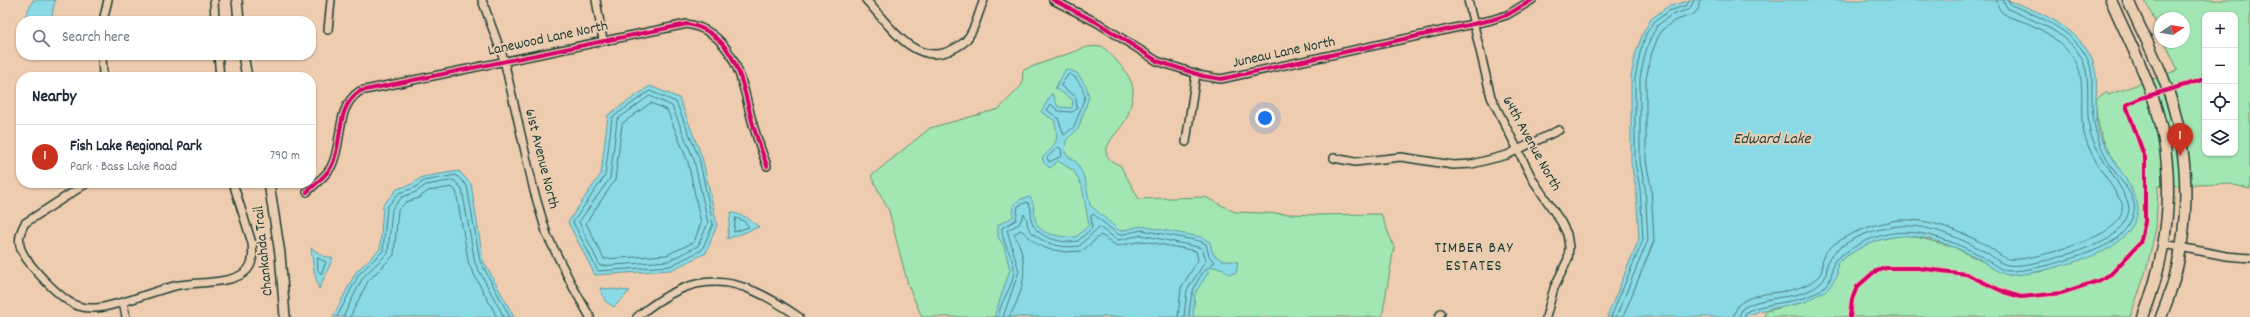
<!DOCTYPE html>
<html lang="en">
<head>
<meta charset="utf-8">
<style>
  :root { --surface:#fff; --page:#f2f2f3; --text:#1f2937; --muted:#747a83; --line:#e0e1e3; --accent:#c8321e }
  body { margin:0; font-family:Dekko,sans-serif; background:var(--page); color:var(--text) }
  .controls { position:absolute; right:12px; top:12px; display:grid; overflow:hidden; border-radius:8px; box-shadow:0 1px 3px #0004 }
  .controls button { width:36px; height:36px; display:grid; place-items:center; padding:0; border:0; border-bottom:1px solid var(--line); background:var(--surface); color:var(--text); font:20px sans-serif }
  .compass { position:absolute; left:2154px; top:12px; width:36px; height:36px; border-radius:50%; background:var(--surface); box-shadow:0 1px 3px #0004; rotate:78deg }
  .you { position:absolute; left:1265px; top:118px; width:14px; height:14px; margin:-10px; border:3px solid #fff; border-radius:50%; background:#1a73e8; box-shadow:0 0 0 6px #1a73e833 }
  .badge { display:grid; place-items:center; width:26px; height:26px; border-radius:50%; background:var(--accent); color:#fff; font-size:13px; font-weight:700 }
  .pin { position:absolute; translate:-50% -33px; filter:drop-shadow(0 1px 2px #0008) }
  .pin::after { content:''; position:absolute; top:21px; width:14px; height:12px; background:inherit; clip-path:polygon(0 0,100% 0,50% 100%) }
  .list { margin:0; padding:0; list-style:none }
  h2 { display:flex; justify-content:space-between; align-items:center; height:52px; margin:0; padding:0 16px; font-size:17px }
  h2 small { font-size:13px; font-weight:400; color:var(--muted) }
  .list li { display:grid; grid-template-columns:26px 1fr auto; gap:12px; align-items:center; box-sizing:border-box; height:64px; padding:0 16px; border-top:1px solid var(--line) }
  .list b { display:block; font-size:15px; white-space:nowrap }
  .list p { margin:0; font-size:13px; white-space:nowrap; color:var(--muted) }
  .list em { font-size:13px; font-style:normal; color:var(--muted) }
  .icon { flex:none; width:22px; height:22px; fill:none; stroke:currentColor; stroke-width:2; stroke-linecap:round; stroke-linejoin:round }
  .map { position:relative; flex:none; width:2250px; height:317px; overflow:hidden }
  .search { position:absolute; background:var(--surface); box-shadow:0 1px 3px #0004; left:16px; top:16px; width:300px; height:44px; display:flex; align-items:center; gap:10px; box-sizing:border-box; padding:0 14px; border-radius:16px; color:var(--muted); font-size:15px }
  .panel { position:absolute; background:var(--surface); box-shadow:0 1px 3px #0004; left:16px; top:72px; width:300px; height:116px; border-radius:16px }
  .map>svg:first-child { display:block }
</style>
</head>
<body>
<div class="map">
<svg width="2250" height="317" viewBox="0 0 2250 317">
  <rect width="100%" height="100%" fill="#edccaf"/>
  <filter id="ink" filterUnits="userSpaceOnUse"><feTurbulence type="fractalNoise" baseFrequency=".025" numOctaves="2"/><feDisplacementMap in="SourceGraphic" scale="8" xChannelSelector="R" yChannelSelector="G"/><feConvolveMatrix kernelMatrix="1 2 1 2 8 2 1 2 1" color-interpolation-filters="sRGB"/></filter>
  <g filter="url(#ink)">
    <g fill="#a2e7b3" stroke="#609274" fill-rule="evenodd">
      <path d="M2145,0H2250V189L2230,184L2158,186L2156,228L2146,271L2130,317H1764L1766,311L1805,302L1837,276V263L1854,251L1874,241L1902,235L1912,236L1952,246L2009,275L2039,272L2075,260L2132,189C2112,161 2095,134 2096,99L2106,92L2108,95L2178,70L2165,42H2184V18H2160V31ZM2205,15H2235V153H2205Z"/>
      <path d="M1102,46C1112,55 1133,76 1133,90C1133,97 1130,110 1127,117C1122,131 1088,154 1120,165L1139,199L1205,197L1235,212L1318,215L1381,214L1394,247L1382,317H922L908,285L889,211L871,176L930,128L999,109L1022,85L1023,70L1087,47Z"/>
    </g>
    <g fill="#8adae5" stroke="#5f9b9e">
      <polygon points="33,0 55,0 51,21 27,21 25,17"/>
      <path d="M1691,0H2007C2042,12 2091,32 2096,75C2098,94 2093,114 2099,133C2107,154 2140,194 2138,211C2136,226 2123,239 2111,247C2095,258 2028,277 2008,275C1996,273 1987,263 1976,257C1922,231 1888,225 1837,263V276L1828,289L1805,302L1759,311L1745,317H1607L1639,239L1636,188L1631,163V77L1636,52L1643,33L1651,19L1667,7Z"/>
      <path d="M1066,69L1077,73L1086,86L1089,97L1078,129L1066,140L1065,153L1077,163L1085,179L1090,205L1120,231L1141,226L1201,237L1210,242L1213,254L1222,260L1238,262L1236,273L1229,274L1222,268L1212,267L1195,293L1193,317H994L1010,270L1004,246L998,237V225L1013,217L1014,204L1021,199L1030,197C1036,206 1033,213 1036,222C1040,236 1064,237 1076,237L1089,225L1082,186L1074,171L1058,161L1050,168L1044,163L1042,158C1057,144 1060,140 1054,120L1041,112L1052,93L1058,107L1072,108L1073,100L1055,88Z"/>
      <polygon points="650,86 679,98 702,157 717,225 706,253 671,270 595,275 568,222 601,174 608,115"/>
      <polygon points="459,171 471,184 483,260 514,317 333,317 356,272 380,249 383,205 397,189 412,184 422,177"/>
      <polygon points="731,212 746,217 759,227 727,239"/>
      <polygon points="311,248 323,256 333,258 319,289 314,271"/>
      <polygon points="600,288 630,291 614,307 605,301"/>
    </g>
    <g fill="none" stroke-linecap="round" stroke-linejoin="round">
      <g stroke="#4a7c7b" stroke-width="1">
        <polygon points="1069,74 1075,77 1082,87 1085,97 1074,127 1064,135 1058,118 1047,110 1051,104 1058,111 1072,112 1077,109 1076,97 1061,86"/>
        <polygon points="650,91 676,102 699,158 713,224 702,250 670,266 598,271 573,222 605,176 612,118"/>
        <polygon points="650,96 672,106 694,160 708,223 698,246 668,261 600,266 579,222 610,178 617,120"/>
        <polygon points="651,103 667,110 688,162 701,223 694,242 667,255 604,259 586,223 615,180 622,124"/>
        <polygon points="1059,147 1061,149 1062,156 1049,162 1047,158"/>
        <polygon points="736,218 744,221 749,227 734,232"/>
        <polygon points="318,258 326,262 321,274 318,270"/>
        <polyline points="337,317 359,274 383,251 387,207 399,193 414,188 424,181 456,175 467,186 480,261 510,317"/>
        <polyline points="343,317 363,277 388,253 392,209 402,197 416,192 426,185 454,180 462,189 475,263 504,317"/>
        <polyline points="350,317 368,281 394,255 398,210 406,202 419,198 428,191 452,187 456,191 469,265 497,317"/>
        <path d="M998,317C999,303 1015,284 1014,269C1013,254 1001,242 1002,228L1016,220L1018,206L1027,202C1034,207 1029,219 1033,225C1041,239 1064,244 1078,241L1092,228L1091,216L1093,214L1119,235L1142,230L1199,241L1206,244L1209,256L1215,262C1196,275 1190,293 1189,317"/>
        <path d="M1003,317L1019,271L1007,230L1019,224L1024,214C1028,218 1026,224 1029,229C1040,243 1061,249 1079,246L1099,227L1118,240L1142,235L1202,248L1206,260L1187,290L1184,317"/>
        <path d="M1009,317C1025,290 1030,262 1014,234L1021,230L1037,244L1048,249L1065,252L1082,251L1101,235L1117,246L1143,241L1196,251L1198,260L1181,288L1178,317"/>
        <polyline points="1611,317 1643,240 1640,188 1635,162 1635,78 1640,53 1646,34 1654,22 1669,11 1687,5 1689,0"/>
        <polyline points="1616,317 1648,240 1645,187 1640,162 1640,78 1645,54 1651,37 1658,25 1671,15 1690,9 1694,0"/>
        <polyline points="1623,317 1654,241 1651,187 1646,161 1646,79 1651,56 1657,39 1663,29 1674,21 1694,14 1699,8 1700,0"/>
        <path d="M1733,317L1738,305C1756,290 1781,295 1801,287C1809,284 1820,278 1822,270C1823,265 1821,260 1824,255C1835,236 1879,222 1900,220C1929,218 1964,232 1989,247C1995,251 2002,258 2009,259C2030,262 2103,239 2116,223C2121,218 2123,210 2122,203C2110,181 2092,161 2085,137C2077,113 2088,78 2074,59C2063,43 2046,31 2029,24C2021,20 2010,19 2003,13C1999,10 1997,5 1997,0"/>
        <path d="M1739,317L1742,309C1765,293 1800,302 1821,283C1830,275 1824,264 1830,257C1846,238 1877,228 1900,226C1928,224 1960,238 1984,251C1992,255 1999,264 2008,265C2026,269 2089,249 2106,240C2116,234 2127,222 2129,210C2131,197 2095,152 2090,132C2086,113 2089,95 2087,76C2082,36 2038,23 2008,9L2003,0"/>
        <path d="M1744,317L1746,312C1769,300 1808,305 1826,285C1835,275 1830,268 1835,260C1886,221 1923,227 1978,254C1988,259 1997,270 2009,271C2031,272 2089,255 2108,244C2120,238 2131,225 2134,212C2137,198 2124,185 2117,175C2094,141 2091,120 2092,80C2092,38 2044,18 2011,5L2008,0"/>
      </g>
      <g stroke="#1f3d34" stroke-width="10">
        <g id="minor">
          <polyline points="214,0 215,21"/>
          <polyline points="482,0 504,60 534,191 547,235 573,287 590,317"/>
          <polyline points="596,0 603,40"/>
          <path d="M866,0C887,22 913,66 949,51C955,48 963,45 967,39C976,28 978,13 984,0"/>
          <polyline points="1053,0 1098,23 1157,61 1203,76 1221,79 1491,20 1507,15 1532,0"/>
          <polyline points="1468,0 1491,97 1533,180 1561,222 1567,234 1569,247 1568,259 1554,288 1546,317"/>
          <polyline points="103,21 108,0"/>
          <polyline points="328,30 331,0"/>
          <polyline points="102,55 103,77"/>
          <polyline points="218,55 220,77"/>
          <polyline points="1186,142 1196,74"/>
          <polyline points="1334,158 1355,162 1401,157 1453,165 1472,164 1507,155 1559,130"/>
          <path d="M87,183L25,223C21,230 18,238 20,246C24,262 62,301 78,306C94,311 108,306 123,302L126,317"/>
          <path d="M307,192C315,184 325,177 331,167C344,143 334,108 360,91L687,24C732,32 741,76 750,113C754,131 761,149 767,166"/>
          <polyline points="2164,244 2226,256 2250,258"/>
          <path d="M123,302C141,297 160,289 179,285C197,282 231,284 245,272C254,265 253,253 252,243L233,183"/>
          <path d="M637,317C697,267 737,274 799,317"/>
          <polyline points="1439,317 1441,313"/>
        </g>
      </g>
      <g stroke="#1f3d34" stroke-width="12">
        <g id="tertiary">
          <polyline points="237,0 239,21"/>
          <polyline points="243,55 247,77"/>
          <polyline points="269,183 280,254 285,317"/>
        </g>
      </g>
      <g stroke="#1f3d34" stroke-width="13">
        <g id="secondary">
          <path d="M2111,0C2124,31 2140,60 2151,92C2178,166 2171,245 2143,317"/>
          <path d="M2128,0C2139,27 2154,53 2164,80C2194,155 2192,243 2161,317"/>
        </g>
      </g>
      <use href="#minor" stroke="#ebceb2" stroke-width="7"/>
      <use href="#tertiary" stroke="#ebceb2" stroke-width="9"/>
      <use href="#secondary" stroke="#ebceb2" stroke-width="10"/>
      <g stroke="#ebceb2" stroke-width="6">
        <g id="cycleway">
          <polyline points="1053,0 1098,23 1157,61 1203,76 1221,79 1491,20 1507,15 1532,0"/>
          <path d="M307,192C315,184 325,177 331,167C344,143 334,108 360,91L687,24C732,32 741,76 750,113C754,131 761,149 767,166"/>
          <polyline points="1850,317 1852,299 1857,287 1874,272 1886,268 1918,268 1966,274 2004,292 2021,297 2061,293 2098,281 2111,274 2140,243 2145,222 2145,158 2126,105 2141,98 2205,79"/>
        </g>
      </g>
      <use href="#cycleway" stroke="#d6006c" stroke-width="4"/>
    </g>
  </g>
  <g text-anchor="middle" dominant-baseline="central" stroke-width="4" stroke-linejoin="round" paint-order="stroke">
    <g font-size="15" fill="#1f3d34" stroke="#ebceb2">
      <text transform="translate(548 39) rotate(-12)">Lanewood Lane North</text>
      <text transform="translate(1284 53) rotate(-12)">Juneau Lane North</text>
      <text transform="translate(1531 144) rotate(61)">64th Avenue North</text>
      <text transform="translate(541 159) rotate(76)">61st Avenue North</text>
      <text transform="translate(264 251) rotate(-96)">Chankahda Trail</text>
    </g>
    <g font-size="16" font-style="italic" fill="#24453d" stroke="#ebceb2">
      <text x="1772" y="139">Edward Lake</text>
    </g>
    <g font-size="16" letter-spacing="1" fill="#1f3d34" stroke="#ebceb2">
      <text x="1474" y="248">TIMBER BAY<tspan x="1474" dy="18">ESTATES</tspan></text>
    </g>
  </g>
</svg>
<div class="controls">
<button>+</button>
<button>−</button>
<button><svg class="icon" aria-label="locate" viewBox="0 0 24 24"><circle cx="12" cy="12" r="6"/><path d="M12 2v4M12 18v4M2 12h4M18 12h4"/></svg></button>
<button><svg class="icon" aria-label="layers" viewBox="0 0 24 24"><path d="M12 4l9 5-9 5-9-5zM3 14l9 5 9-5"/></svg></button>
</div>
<svg class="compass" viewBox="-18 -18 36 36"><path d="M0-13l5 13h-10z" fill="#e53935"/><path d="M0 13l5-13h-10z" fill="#747a83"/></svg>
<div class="you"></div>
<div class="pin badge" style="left:2180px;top:156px">1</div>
<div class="search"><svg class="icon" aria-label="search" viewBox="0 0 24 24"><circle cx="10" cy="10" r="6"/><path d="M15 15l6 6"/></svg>Search here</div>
<section class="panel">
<h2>Nearby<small></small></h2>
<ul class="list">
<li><span class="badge">1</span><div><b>Fish Lake Regional Park</b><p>Park · Bass Lake Road</p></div><em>790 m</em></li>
</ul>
</section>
</div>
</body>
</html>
